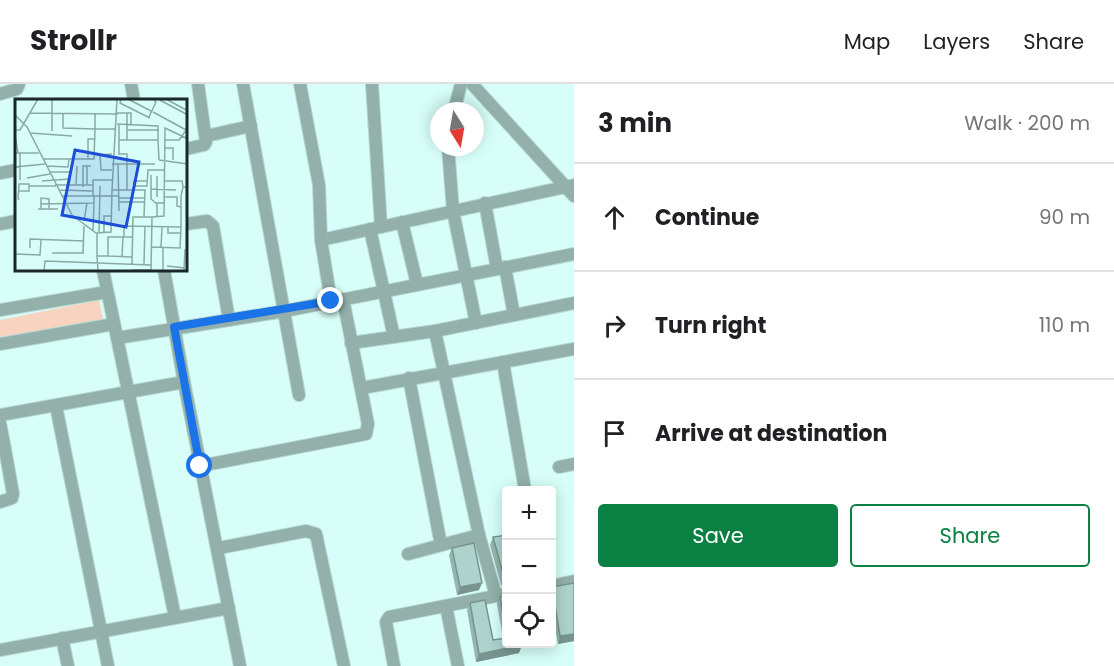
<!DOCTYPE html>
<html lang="en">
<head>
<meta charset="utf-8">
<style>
  :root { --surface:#fff; --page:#f6f6f6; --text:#202124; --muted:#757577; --line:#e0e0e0; --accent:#0b8043 }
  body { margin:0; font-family:Poppins,sans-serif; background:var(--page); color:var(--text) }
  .controls { position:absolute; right:18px; bottom:18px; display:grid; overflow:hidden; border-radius:6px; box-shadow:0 3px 15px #0003 }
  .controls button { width:54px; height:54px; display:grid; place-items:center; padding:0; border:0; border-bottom:2px solid var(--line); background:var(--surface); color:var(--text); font:30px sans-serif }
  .compass { position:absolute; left:430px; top:18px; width:54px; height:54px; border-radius:50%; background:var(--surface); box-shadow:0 3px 15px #0003; rotate:169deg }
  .stop { position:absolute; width:18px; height:18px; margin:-14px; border:4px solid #1a73e8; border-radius:50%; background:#fff }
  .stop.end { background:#1a73e8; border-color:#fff; box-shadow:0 2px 6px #0008 }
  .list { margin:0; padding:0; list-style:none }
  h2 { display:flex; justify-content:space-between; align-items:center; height:78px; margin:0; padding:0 24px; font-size:26px }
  h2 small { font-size:20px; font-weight:400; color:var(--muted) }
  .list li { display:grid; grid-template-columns:39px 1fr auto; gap:18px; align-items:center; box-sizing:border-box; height:108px; padding:0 24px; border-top:2px solid var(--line) }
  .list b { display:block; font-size:22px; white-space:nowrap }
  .list em { font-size:20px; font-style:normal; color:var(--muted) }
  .actions { display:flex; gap:12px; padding:18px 24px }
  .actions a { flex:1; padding:14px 0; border:2px solid var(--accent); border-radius:6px; text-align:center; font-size:21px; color:var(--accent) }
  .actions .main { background:var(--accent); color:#fff }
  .icon { flex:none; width:33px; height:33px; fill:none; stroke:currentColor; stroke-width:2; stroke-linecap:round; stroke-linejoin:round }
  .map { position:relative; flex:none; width:574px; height:582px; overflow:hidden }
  header { display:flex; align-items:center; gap:36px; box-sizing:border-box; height:84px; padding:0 30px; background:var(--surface); border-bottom:2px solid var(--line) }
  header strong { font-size:28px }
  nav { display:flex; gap:33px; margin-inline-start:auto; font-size:21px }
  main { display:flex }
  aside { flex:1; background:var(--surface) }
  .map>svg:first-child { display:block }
</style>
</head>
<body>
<header>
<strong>Strollr</strong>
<nav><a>Map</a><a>Layers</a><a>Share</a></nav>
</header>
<main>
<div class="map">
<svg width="574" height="582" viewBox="0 0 574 582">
  <rect width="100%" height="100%" fill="#d7fef8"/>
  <polygon fill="#f8d3bf" points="99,216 103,235 0,255 0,236"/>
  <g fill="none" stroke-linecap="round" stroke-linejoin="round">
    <g stroke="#b5d8d2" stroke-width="14">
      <g id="minor">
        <polyline points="131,0 134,16"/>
        <polyline points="243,0 299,311"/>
        <polyline points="300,0 319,101 321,156"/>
        <polyline points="372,0 381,143"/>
        <polyline points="472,0 574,112"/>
        <polyline points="0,10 17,5 19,0"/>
        <polyline points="454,27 461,0"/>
        <polyline points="206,52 251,42"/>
        <polyline points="448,63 453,127 476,239"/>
        <polyline points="186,65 204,61 206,58 198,0"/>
        <polyline points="0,89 16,86"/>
        <polyline points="485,119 497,185"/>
        <polyline points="402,138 417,200"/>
        <polyline points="0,140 16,137"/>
        <polyline points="186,140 207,137 213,142 229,236"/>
        <polyline points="370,145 394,253"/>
        <polyline points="505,183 514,231"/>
        <polyline points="103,186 175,533"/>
        <polyline points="164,186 184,298"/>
        <polyline points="331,217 321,156 574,101"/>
        <polyline points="0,226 107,208"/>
        <polyline points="117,254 285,227 574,170"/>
        <polyline points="351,259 435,247 574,219"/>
        <polyline points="0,260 114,240"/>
        <polyline points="503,278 525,406"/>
        <polyline points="409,294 441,461"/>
        <polyline points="362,304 574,265"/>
        <polyline points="56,322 108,582"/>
        <polyline points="0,331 184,298 240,582"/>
        <polyline points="0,339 5,365 0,366"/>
        <polyline points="200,382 366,350 368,340 343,215"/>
        <polyline points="559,383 574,380"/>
        <polyline points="0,418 12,414 13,410 5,365"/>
        <polyline points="479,451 496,512"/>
        <polyline points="219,464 306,447 316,450 344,582"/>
        <polyline points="408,470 479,451 435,247"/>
        <polyline points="552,502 574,497"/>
        <polyline points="446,522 458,582"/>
        <polyline points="62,554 68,582"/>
        <polyline points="0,566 229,524"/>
        <polyline points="394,582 386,538 389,533 506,510"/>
      </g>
    </g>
    <use href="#minor" stroke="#93b0ab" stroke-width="12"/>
  </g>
  <g fill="#95b5af">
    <polygon points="507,451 507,500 501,501 490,461 493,453"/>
    <polygon points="452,464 479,506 457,511 449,471"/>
    <polygon points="574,499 574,557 558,560 552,527 552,503"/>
    <polygon points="500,513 519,569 476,578 467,526 470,519 493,556 503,554 497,520"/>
  </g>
  <g fill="#79948f">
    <polygon points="504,493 507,493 507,500 501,501"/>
    <polygon points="482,499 479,506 457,511 460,503"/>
    <polygon points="574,550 574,557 558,560 560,552"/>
    <polygon points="522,561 519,569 476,578 479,570"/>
  </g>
  <g fill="#add3cc" stroke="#79948f" stroke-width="1.5">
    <polygon points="507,451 507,493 504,493 493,453"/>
    <polygon points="474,459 482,499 460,503 452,464"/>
    <polygon points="574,499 574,550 560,552 552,503"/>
    <polygon points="507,511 507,553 500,513"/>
    <polygon points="485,516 493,556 507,554 507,560 521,560 522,561 479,570 470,519"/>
  </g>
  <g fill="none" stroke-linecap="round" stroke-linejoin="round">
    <polyline stroke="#1a73e8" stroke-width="8" points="200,382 174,243 331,217"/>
  </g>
  <g transform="translate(15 15)">
    <rect width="172" height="172" fill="#d7fef8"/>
    <path fill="none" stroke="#8ba9a4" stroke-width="1.5" d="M102,0L97,91H130L129,118H118L117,165M106,0L105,4L135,19M113,0L136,12M143,0L173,16M151,0L173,12M138,13L173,32M15,14L103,15M48,14V29L80,30V14M102,14H116V25M112,14V41M0,16L12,28L57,116L81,134L96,133L97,91M134,18L141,3L138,0M102,25L143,27V41H104M104,25V55H112V91M0,31H5L23,0M112,31H144M37,32V0M15,34L57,37M0,36L3,54M143,41L144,61M150,41H164L172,30M150,49H158V61M1,54H24M5,54V81M28,60H79L80,30H101M73,60V40H80M144,61L173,65M97,65H140M103,65L104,112M32,67L53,68L54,60M0,68L30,65M97,71H86L85,56L97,55M34,73H57M136,76V100L142,105M142,77V98M12,79L35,75M27,82L54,80M150,82H167L168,88M40,86H77M61,86L62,67M72,86V67M14,87H41M119,87V82H132M68,88V67H76M136,90L161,91M44,91L78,92M119,91V87H132L133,71H150M47,97H104M78,97V81H97M150,98H162V107L166,108M104,99H130M4,101L3,99L4,86V85H14V92H4M104,103H129M26,105L79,104V97M23,110H43M26,110V99L34,100V110M142,117V104H150M129,118H137L136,172M137,118L149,117L150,29L173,40M69,122L72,104M153,128V134H166M78,132L79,104M82,134V157M84,134L85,87M89,134V117H97M109,138H93V157L117,158M118,138H109V127L166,128V97L168,88H173M136,148L165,149L166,128M146,148L147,128M15,149V140L69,142M37,154H68L69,127M0,155L25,156L26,141M107,158L108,138M129,165L130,127M152,167L170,169M117,171H136M29,172L30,162L136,166M83,172L82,157H93M148,172V148M169,172L170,150"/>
    <path fill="#1d4ed8" fill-opacity="0.15" stroke="#1d4ed8" stroke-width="3" d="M60,51L124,63L111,128L47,116Z"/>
    <rect width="172" height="172" fill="none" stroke="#1a2927" stroke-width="3"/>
  </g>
</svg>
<div class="controls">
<button>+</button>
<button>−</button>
<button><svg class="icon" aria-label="locate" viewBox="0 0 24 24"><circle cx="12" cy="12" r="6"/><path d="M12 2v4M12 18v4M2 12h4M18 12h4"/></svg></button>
</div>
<svg class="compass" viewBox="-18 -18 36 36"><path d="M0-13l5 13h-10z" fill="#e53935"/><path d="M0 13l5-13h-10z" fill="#757577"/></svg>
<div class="stop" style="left:200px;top:382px"></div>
<div class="stop end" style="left:331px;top:217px"></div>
</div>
<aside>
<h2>3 min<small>Walk · 200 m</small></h2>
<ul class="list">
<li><svg class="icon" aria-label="ahead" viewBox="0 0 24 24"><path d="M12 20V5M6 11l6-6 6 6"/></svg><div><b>Continue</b></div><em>90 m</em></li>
<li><svg class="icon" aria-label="right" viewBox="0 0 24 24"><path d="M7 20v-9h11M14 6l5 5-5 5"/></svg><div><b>Turn right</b></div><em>110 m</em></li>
<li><svg class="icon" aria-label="arrive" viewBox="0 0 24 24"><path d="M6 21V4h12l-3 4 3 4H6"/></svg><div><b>Arrive at destination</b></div></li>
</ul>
<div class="actions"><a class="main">Save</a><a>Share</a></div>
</aside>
</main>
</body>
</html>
